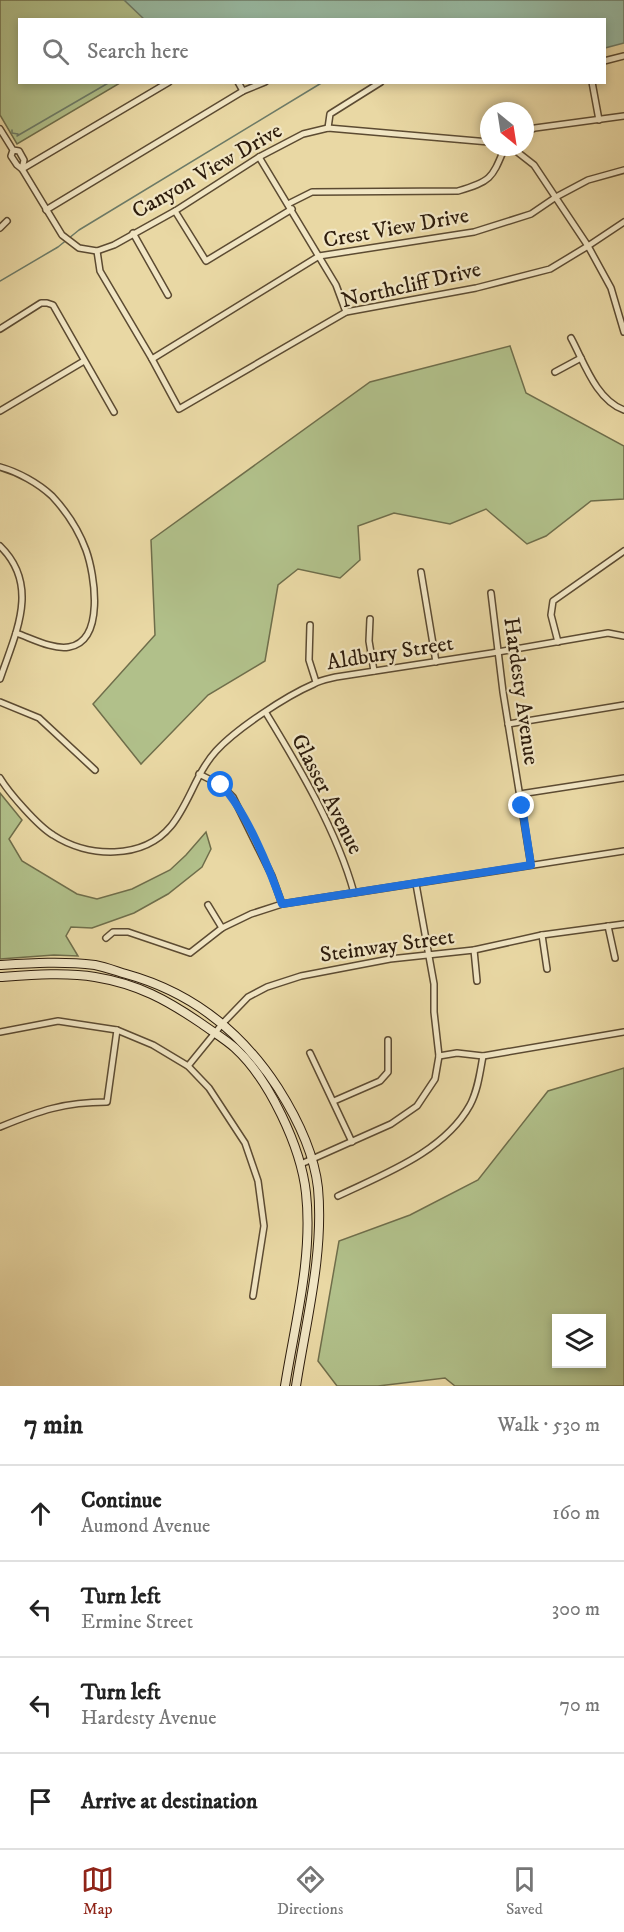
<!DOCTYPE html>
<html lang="en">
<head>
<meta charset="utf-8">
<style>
  :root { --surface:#fff; --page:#f2f2f2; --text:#222; --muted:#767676; --line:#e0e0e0; --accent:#8f2418 }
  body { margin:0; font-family:"IM FELL DW Pica",serif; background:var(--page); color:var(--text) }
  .controls { position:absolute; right:18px; bottom:18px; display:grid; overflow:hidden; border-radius:0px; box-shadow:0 3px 9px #0003 }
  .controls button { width:54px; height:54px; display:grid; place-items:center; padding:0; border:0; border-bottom:2px solid var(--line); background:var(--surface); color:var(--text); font:30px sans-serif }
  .compass { position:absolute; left:480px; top:102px; width:54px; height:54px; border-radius:50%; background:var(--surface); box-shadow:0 3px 9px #0003; rotate:150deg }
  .stop { position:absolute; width:18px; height:18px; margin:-14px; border:4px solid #1a73e8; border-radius:50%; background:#fff }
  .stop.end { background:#1a73e8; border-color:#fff; box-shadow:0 2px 6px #0008 }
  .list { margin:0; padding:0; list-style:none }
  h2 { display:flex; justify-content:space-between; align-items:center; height:78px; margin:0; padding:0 24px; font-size:26px }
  h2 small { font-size:20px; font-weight:400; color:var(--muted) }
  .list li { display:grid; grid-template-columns:39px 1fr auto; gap:18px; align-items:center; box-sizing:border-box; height:96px; padding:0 24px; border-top:2px solid var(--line) }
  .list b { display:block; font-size:22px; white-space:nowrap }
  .list p { margin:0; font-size:20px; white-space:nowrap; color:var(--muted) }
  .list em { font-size:20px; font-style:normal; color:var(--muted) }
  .icon { flex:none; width:33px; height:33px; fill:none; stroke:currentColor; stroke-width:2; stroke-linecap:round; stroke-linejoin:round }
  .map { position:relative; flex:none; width:624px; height:1386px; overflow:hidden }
  .search { position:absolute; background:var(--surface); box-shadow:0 3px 9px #0003; left:18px; right:18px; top:18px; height:66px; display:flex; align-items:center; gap:15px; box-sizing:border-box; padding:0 21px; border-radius:0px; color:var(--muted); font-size:22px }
  .sheet { height:462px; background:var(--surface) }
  nav { display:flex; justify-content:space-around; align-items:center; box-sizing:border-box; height:84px; border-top:2px solid var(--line); background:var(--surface); font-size:16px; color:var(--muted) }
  nav a { display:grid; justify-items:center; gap:3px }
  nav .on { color:var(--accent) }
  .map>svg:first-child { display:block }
</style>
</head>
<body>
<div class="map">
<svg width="624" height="1386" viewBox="0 0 624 1386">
  <rect width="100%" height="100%" fill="#e9d8a4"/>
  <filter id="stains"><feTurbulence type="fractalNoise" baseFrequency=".00333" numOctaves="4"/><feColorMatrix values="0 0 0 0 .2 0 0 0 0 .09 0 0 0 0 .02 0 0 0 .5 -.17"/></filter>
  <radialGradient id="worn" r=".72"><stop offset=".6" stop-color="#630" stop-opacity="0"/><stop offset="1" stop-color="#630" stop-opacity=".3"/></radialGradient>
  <g fill="#b1c08a" stroke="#6f6e4b" stroke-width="1.5" fill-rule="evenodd">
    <polygon points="0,0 258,0 225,19 20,20 20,82 120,83 17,144 0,115"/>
    <polygon points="510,346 526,393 624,446 624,499 591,501 546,536 527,544 486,509 450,524 394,513 358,526 360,560 340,578 298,569 278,585 265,661 208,695 141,764 93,704 155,635 151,540 370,382"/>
    <polygon points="0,793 22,820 9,839 22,861 77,894 97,899 132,889 170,870 186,855 206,832 211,849 202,867 168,894 134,913 92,928 71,927 66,936 78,956 54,955 0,959"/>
    <path d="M624,1068V1386H455L445,1378L378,1386H337L318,1361L339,1241L410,1215L478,1180L548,1091ZM556,1318H602V1364H556Z"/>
  </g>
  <polygon fill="#98baa3" stroke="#6d7b67" stroke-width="1.5" points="124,0 624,0 624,43 605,48 604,20 145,20"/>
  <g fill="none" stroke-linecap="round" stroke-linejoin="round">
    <g stroke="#6d7b67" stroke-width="1.5">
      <polyline points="12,130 12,133 18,134 17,136 110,82"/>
      <polyline points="0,281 58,247 79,230 323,82"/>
    </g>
    <g stroke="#5c4b32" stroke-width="8">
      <g id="street">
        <polyline points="604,61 624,56"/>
        <polyline points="169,82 22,169 62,235 79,248 97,251 114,245 175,211 259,157 303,134 328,128 489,142"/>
        <polyline points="238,82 243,91"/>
        <polyline points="592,82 599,120"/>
        <polyline points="328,128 330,114 381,82"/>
        <polyline points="0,129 13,150 11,156 17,165 22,169 24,160 19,151 13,150"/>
        <polyline points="525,132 535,128 624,116"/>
        <polyline points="511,147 534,165 588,246 611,288 624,332"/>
        <polyline points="259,157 336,285 346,312"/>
        <path d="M288,204L312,192L458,191C492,181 492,178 505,147"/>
        <polyline points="46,210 243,91 265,82"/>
        <polyline points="175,211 206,261 292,209"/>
        <polyline points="0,228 7,221"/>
        <polyline points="133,233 168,295"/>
        <polyline points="97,251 100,271 152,359 179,409 346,312 476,288 550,269 588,246 624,222"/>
        <polyline points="0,329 41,303 47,303 53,305 114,412"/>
        <path d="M571,338C584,362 596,400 624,410"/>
        <polyline points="152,359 319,256 474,232 531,214 556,197 588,180 624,170"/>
        <polyline points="555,372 581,358"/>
        <polyline points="0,411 84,361"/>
        <path d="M0,467C18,472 38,483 52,496C66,511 79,531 86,550C95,575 105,641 69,647C53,650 31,638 16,633"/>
        <path d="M0,546C41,586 15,634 0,679"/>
        <polyline points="421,572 436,662"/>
        <polyline points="491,593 503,692 531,865"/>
        <polyline points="370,619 369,641 374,671"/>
        <polyline points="310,625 309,660 316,682"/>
        <polyline points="558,642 551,615 553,601 624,551"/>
        <polyline points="0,702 39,718 95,770"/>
        <path d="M266,713C299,767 337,831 354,893"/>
        <polyline points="508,724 624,705"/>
        <polyline points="199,774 221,785 233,797 272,876 282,904"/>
        <path d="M0,778C9,793 38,826 53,835C88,858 143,860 171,826C189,804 196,773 216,751C236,729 286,696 314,684C320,680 328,679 336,677L492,653L608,633L624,636"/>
        <polyline points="520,794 624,778"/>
        <polyline points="208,905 222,928"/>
        <polyline points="608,926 615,958"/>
        <polyline points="542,935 547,969"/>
        <polyline points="106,938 113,932 128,932 190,953 222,928 251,914 282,904 624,851"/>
        <polyline points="474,950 477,981"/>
        <polyline points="0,1032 58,1021 117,1030 153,1045 188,1066 209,1088 245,1143 258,1181 264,1226 253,1296"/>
        <polyline points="310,1053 352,1142"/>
        <polyline points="439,1056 457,1053 483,1056 624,1032"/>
        <polyline points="188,1066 223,1023 248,997 267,987 301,976 390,959 474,950 542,935 624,924"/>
        <polyline points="334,1101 380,1081 388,1072 388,1040"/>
        <path d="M0,1127C39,1111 64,1102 107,1102L117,1030"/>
        <polyline points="301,1164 391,1124 417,1106 435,1079 439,1056 434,1012 434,984 416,884"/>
        <path d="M338,1196C384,1174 444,1152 470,1105C478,1090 480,1072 483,1056"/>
      </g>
    </g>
    <g stroke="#2d1c0c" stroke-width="10">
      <g id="secondary">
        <path d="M0,965C32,963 63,961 95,965C105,967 116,971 126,974C191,992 241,1031 278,1088C297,1118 314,1152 318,1188C324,1254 306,1321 296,1386"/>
        <path d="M0,977C29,975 66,972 95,977C138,984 167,1000 202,1024C213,1032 225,1039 235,1048C269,1079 301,1147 306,1193C313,1257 295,1323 285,1386"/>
      </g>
    </g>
    <use href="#street" stroke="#f1e6c4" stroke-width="5"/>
    <use href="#secondary" stroke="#f1e6c4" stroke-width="8"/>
  </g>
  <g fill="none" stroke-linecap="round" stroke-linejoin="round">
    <path stroke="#1a73e8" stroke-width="8" d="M221,785C246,810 270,870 282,904L531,865L522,806"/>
  </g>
  <g text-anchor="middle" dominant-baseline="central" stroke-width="4.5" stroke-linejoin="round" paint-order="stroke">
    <g font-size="22" fill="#2d1c0c" stroke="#f1e6c4">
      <text transform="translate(207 171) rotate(-30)">Canyon View Drive</text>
      <text transform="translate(396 228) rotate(-10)">Crest View Drive</text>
      <text transform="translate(411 285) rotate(-13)">Northcliff Drive</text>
      <text transform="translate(390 653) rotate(-9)">Aldbury Street</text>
      <text transform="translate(521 691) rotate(82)">Hardesty Avenue</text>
      <text transform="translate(327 794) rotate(63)">Glasser Avenue</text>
      <text transform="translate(387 946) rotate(-8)">Steinway Street</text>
    </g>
  </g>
  <rect width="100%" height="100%" filter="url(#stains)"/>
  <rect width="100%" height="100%" fill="url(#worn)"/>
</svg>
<div class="controls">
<button><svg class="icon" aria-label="layers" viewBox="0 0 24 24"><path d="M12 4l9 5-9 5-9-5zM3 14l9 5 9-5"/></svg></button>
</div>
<svg class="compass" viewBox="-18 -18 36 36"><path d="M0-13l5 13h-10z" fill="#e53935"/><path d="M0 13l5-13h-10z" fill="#767676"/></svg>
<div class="stop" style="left:221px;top:785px"></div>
<div class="stop end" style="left:522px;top:806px"></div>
<div class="search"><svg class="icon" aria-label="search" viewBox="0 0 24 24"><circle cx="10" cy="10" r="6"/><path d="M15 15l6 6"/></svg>Search here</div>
</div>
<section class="sheet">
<h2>7 min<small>Walk · 530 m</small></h2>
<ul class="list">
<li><svg class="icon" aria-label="ahead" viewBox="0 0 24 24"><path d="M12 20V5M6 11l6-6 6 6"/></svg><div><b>Continue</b><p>Aumond Avenue</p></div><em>160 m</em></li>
<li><svg class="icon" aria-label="left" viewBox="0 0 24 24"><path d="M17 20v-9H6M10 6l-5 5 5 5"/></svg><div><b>Turn left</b><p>Ermine Street</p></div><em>300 m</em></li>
<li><svg class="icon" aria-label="left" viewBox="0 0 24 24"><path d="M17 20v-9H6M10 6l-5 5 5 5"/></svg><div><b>Turn left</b><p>Hardesty Avenue</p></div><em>70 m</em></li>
<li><svg class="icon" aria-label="arrive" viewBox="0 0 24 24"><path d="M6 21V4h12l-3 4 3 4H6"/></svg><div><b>Arrive at destination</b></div></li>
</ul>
</section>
<nav>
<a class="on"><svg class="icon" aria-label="map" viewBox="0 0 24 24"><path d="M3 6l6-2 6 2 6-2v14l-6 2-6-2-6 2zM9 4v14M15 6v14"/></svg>Map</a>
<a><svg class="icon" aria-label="directions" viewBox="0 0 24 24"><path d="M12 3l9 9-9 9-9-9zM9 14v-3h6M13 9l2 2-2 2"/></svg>Directions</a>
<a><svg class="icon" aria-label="saved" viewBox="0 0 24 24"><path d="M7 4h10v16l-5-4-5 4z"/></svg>Saved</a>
</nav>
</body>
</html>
